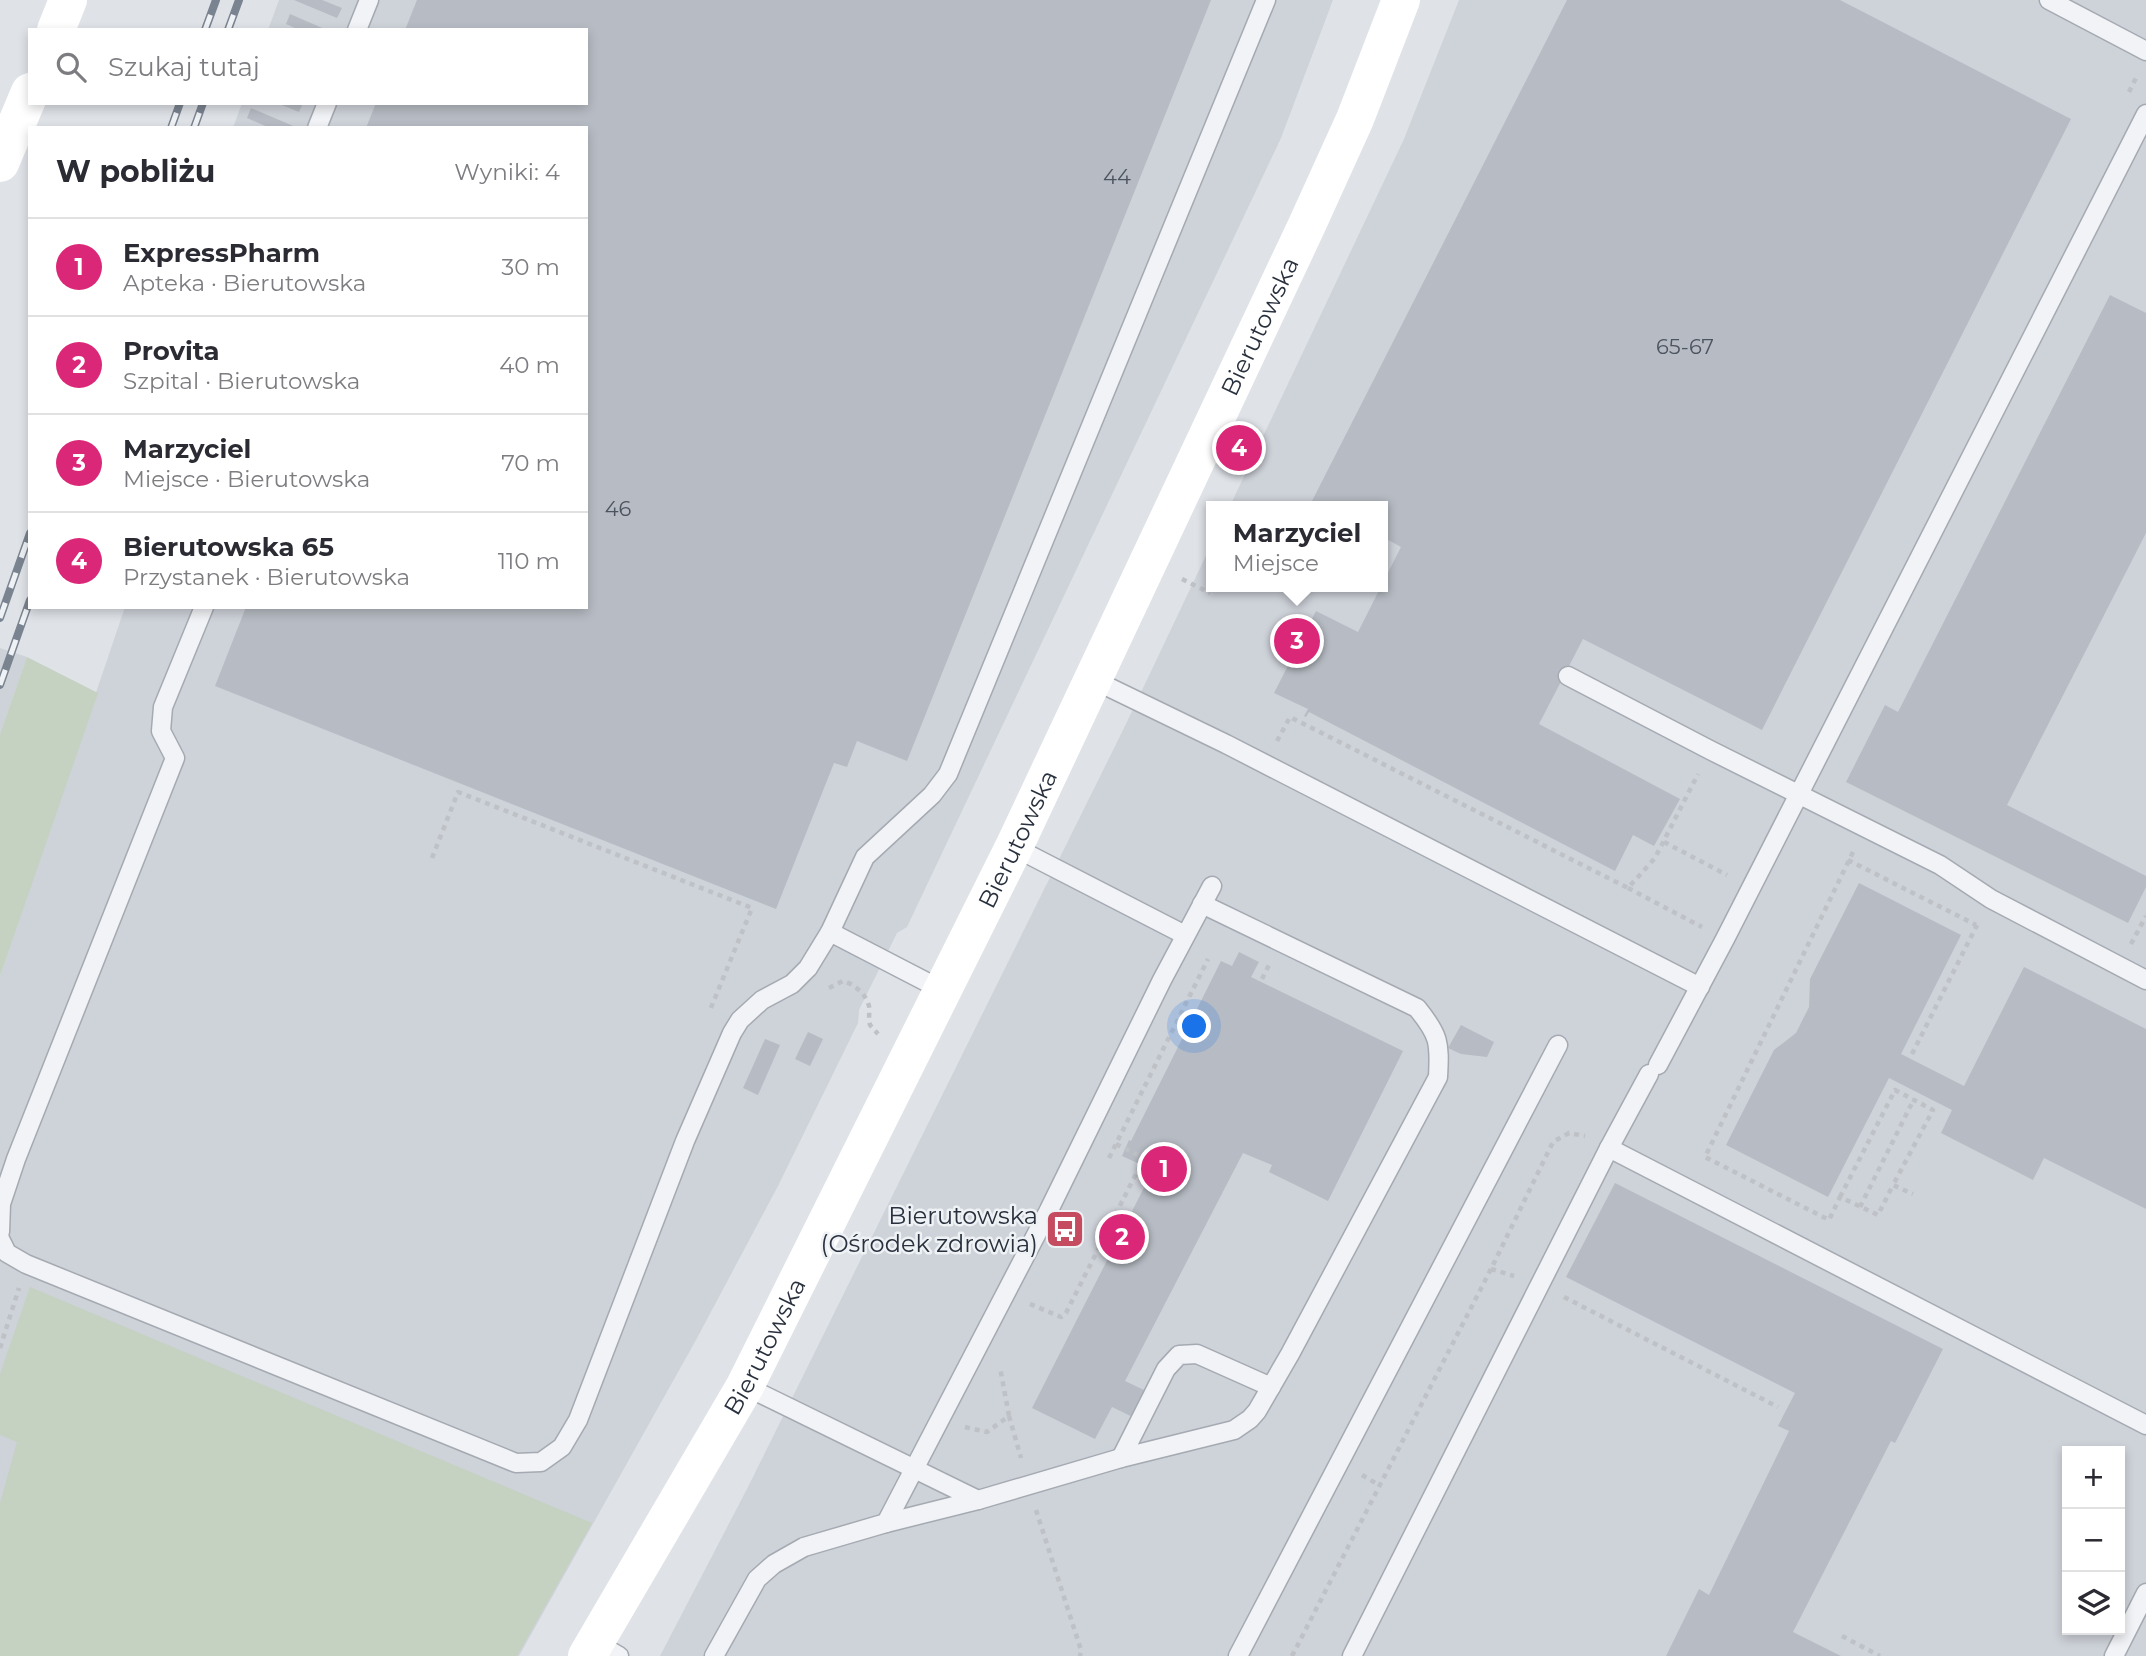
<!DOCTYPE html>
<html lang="pl">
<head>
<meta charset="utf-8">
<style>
  :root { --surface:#fff; --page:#f7f7f7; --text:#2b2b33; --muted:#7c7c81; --line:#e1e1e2; --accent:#db2777 }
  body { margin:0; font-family:Montserrat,sans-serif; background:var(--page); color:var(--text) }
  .controls { position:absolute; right:21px; bottom:21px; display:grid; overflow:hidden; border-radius:0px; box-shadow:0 4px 10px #0003 }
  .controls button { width:63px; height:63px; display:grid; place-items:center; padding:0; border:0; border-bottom:2px solid var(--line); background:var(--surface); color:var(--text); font:35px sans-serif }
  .you { position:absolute; left:1195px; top:1027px; width:24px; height:24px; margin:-18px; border:5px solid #fff; border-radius:50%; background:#1a73e8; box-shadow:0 0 0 10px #1a73e833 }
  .badge { display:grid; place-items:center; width:46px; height:46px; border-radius:50%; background:var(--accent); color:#fff; font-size:23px; font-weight:700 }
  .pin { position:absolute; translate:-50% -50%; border:4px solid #fff; box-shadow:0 2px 7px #0006 }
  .popup { position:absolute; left:1206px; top:501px; width:182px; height:91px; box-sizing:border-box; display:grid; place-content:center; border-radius:0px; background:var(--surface); filter:drop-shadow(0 2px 5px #0005); font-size:23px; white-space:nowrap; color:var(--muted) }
  .popup b { font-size:26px; color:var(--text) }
  .popup::after { content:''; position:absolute; left:50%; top:100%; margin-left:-14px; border:14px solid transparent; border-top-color:var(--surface) }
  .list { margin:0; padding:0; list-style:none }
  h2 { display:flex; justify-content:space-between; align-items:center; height:91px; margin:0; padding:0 28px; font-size:30px }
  h2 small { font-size:23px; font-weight:400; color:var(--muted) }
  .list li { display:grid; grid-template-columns:46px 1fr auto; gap:21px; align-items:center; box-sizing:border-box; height:98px; padding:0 28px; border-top:2px solid var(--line) }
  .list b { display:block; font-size:26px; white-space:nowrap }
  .list p { margin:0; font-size:23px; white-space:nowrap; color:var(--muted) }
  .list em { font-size:23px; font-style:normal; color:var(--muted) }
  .icon { flex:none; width:38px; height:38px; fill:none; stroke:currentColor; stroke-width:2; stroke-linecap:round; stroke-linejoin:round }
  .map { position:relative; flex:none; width:2146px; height:1656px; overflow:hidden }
  .search { position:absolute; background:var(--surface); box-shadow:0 4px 10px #0003; left:28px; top:28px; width:560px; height:77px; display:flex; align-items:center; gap:18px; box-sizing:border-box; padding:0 24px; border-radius:0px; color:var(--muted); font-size:26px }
  .panel { position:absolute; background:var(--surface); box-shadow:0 4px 10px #0003; left:28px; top:126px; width:560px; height:483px; border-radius:0px }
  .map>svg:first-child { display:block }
</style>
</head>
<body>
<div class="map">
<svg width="2146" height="1656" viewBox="0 0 2146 1656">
  <rect width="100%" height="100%" fill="#dfe3e8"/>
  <g fill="#ced2d9" fill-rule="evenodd">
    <polygon points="279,0 1333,0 1281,138 907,927 897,933 859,1010 858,1023 778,1186 696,1340 519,1656 0,1656 0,976 125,607 586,607 586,128 233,128 242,103 586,103 586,30 268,30"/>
    <path d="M1459,0H2146V1656H660L748,1487L1125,726L1211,545V587H1383V506H1230L1404,139ZM2067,1451H2120V1630H2067Z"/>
    <polygon points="0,648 27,657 0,734"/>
  </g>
  <g fill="#c5d1c1">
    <polygon points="27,657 98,693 0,976 0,734"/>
    <polygon points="30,1287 592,1523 517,1656 0,1656 0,1503 17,1442 0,1435 0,1374"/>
  </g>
  <g fill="#b7bcc4">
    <polygon points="294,0 322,0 342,8 337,18"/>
    <polygon points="417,0 1211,0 907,761 857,741 847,767 834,763 776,909 215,686 246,607 586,607 586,128 366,128 376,103 586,103 586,30 405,30"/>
    <polygon points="1567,0 1840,0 2071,119 1762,730 1583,639 1539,724 1680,799 1654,846 1633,835 1615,871 1309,712 1306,717 1304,716 1308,709 1274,693 1316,611 1358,632 1401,547 1383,537 1383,506 1322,506 1312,501"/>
    <polygon points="290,14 327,30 299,30 286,24"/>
    <polygon points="277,103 303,103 299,112"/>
    <polygon points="251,108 298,128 270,128 247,118"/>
    <polygon points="2110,295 2146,313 2146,533 2007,805 2146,876 2146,887 2128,923 1846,782 1885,705 1898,712"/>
    <polygon points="1859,883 1961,935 1901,1054 1964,1086 2024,967 2146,1029 2146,1209 2044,1158 2033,1180 1941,1133 1952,1110 1889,1078 1828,1197 1726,1145 1774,1050 1796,1033 1809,1007 1810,979"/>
    <polygon points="1239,952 1259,962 1251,977 1403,1051 1328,1201 1269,1172 1272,1165 1243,1153 1125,1381 1161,1398 1147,1424 1112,1407 1095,1439 1032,1408 1153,1170 1122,1156 1129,1140 1131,1141 1221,961 1232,966"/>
    <polygon points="1461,1025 1494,1042 1487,1057 1461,1054 1448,1048"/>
    <polygon points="808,1032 823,1039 810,1066 795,1059"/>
    <polygon points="765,1039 780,1045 758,1095 743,1088"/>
    <polygon points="1615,1183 1943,1349 1895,1443 1891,1441 1793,1632 1841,1656 1666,1656 1699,1589 1709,1595 1789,1431 1778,1426 1795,1393 1566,1277"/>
  </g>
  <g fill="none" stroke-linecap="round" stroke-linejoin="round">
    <g stroke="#a5aab2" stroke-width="21">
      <g id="lane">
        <polyline points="2049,0 2146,51"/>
        <polyline points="357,30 369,0"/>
        <polyline points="317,128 327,103"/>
        <polyline points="1568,676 1710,750 1940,865 1991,899 2146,980"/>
        <polyline points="1094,680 1226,744 1700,987"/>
        <polyline points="1014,847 1185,935"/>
        <polyline points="830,932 942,990"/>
        <polyline points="1658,1065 1725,939 2146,114"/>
        <polyline points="1649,1074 1609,1148 2146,1425"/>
        <polyline points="0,1232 1,1204 16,1159 175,758 161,731 163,707 204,607"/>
        <polyline points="0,1239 7,1253 26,1264 516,1463 541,1462 562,1447 578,1420 685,1141 732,1033 740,1020 762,1000 792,984 808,968 830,932 865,857 932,795 948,774 1266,0"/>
        <path d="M745,1386L978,1500L1121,1458L1234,1430L1250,1419L1257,1411L1290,1354L1438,1077C1440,1042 1439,1035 1417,1008L1202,904"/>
        <polyline points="1121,1458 1166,1369 1179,1355 1197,1354 1271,1387"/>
        <polyline points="886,1523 978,1500"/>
        <polyline points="595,1642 619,1656"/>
        <polyline points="714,1656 757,1579 774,1564 804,1547 886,1523 1049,1210 1162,980 1212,886"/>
        <polyline points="1238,1656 1558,1045"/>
        <polyline points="1352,1656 1609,1148"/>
        <polyline points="2114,1656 2146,1593"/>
      </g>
    </g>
    <g stroke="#bec1c6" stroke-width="4.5" stroke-dasharray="5 5" stroke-linecap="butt">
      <polyline points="2129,92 2138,74"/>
      <polyline points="1182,579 1210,593"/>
      <polyline points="1277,741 1290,717 1628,888 1655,858 1698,774"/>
      <polyline points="1664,842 1727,875"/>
      <polyline points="1853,852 1705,1157 1829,1220 1840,1197 1878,1215 1893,1185 1913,1194"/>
      <polyline points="432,858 458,792 752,908 710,1010"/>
      <polyline points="1848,860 1976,925"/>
      <polyline points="1628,888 1702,927"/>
      <polyline points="2131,944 2146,916"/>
      <polyline points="1262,979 1269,965"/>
      <path d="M829,988L843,981C854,984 866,994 869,1006C870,1012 868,1018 870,1025L878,1034"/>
      <polyline points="1912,1054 1977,925"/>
      <polyline points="1116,1144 1152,1162"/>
      <polyline points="1109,1158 1208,959"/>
      <polyline points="1840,1197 1895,1090 1933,1110 1893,1185"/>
      <polyline points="1860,1207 1914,1099"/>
      <polyline points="1491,1269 1514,1276"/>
      <polyline points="1564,1297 1778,1407"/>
      <polyline points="1030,1304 1061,1317 1066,1313 1144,1158"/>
      <polyline points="0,1348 19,1288"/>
      <polyline points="1009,1416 1021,1458"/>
      <polyline points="965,1427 987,1432 1009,1416 1000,1367"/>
      <polyline points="1362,1475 1379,1485"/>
      <polyline points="1036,1510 1081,1650 1080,1656"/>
      <polyline points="1842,1636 1880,1656"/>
      <polyline points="1292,1656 1491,1269 1553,1142 1569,1133 1585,1136"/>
    </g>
    <use href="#lane" stroke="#f2f3f6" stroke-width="18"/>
    <g stroke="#fff" stroke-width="38">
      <polyline points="56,30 68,0"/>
      <polyline points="0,163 30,92"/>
      <path id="s1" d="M587,1656L745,1386L1014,847L1306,227L1355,119L1401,0"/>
    </g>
    <g stroke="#7a8390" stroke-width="8">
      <g id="rail">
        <polyline points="205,30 216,0"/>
        <polyline points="228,30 239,0"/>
        <polyline points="171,128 180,103"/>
        <polyline points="194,128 203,103"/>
        <polyline points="0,618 30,533"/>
        <polyline points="0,685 30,600"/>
      </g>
    </g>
    <use href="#rail" stroke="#eff2f5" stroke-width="5" stroke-dasharray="16" stroke-linecap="butt"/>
  </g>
  <defs>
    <g id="bus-square" transform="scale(2.0125)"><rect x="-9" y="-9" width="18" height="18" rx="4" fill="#c54c60" stroke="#eff2f5"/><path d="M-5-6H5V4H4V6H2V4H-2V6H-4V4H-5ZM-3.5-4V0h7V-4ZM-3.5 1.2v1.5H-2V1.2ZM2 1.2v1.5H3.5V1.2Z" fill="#fff"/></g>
  </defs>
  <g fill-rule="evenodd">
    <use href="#bus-square" x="1065" y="1229"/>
  </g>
  <g text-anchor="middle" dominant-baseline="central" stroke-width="5" stroke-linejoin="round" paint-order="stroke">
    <g font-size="21" fill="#4c5460">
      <text x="1117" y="176">44</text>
      <text x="1685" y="346">65-67</text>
      <text x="618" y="508">46</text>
    </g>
    <g font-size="24" fill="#29313e" stroke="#eff2f5">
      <text stroke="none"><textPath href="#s1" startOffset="1491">Bierutowska</textPath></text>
      <text stroke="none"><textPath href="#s1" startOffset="924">Bierutowska</textPath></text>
      <text stroke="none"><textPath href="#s1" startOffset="357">Bierutowska</textPath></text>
    </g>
    <g font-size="24" fill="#29313e" stroke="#eff2f5" text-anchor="end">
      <text x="1038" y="1215">Bierutowska<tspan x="1038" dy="28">(Ośrodek zdrowia)</tspan></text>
    </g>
  </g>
</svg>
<div class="controls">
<button>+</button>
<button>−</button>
<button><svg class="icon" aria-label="layers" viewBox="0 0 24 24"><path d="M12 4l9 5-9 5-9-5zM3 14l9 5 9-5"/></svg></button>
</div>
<div class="you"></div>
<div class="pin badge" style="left:1164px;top:1169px">1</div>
<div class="pin badge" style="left:1122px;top:1237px">2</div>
<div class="pin badge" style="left:1297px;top:641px">3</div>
<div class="popup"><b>Marzyciel</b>Miejsce</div>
<div class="pin badge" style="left:1239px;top:448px">4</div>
<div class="search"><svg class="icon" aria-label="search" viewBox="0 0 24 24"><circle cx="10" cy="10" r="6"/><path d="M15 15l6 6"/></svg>Szukaj tutaj</div>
<section class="panel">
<h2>W pobliżu<small>Wyniki: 4</small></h2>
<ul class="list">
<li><span class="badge">1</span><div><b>ExpressPharm</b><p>Apteka · Bierutowska</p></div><em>30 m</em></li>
<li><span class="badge">2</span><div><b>Provita</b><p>Szpital · Bierutowska</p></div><em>40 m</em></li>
<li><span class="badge">3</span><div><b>Marzyciel</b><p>Miejsce · Bierutowska</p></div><em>70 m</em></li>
<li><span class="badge">4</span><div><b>Bierutowska 65</b><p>Przystanek · Bierutowska</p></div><em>110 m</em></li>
</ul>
</section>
</div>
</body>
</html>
